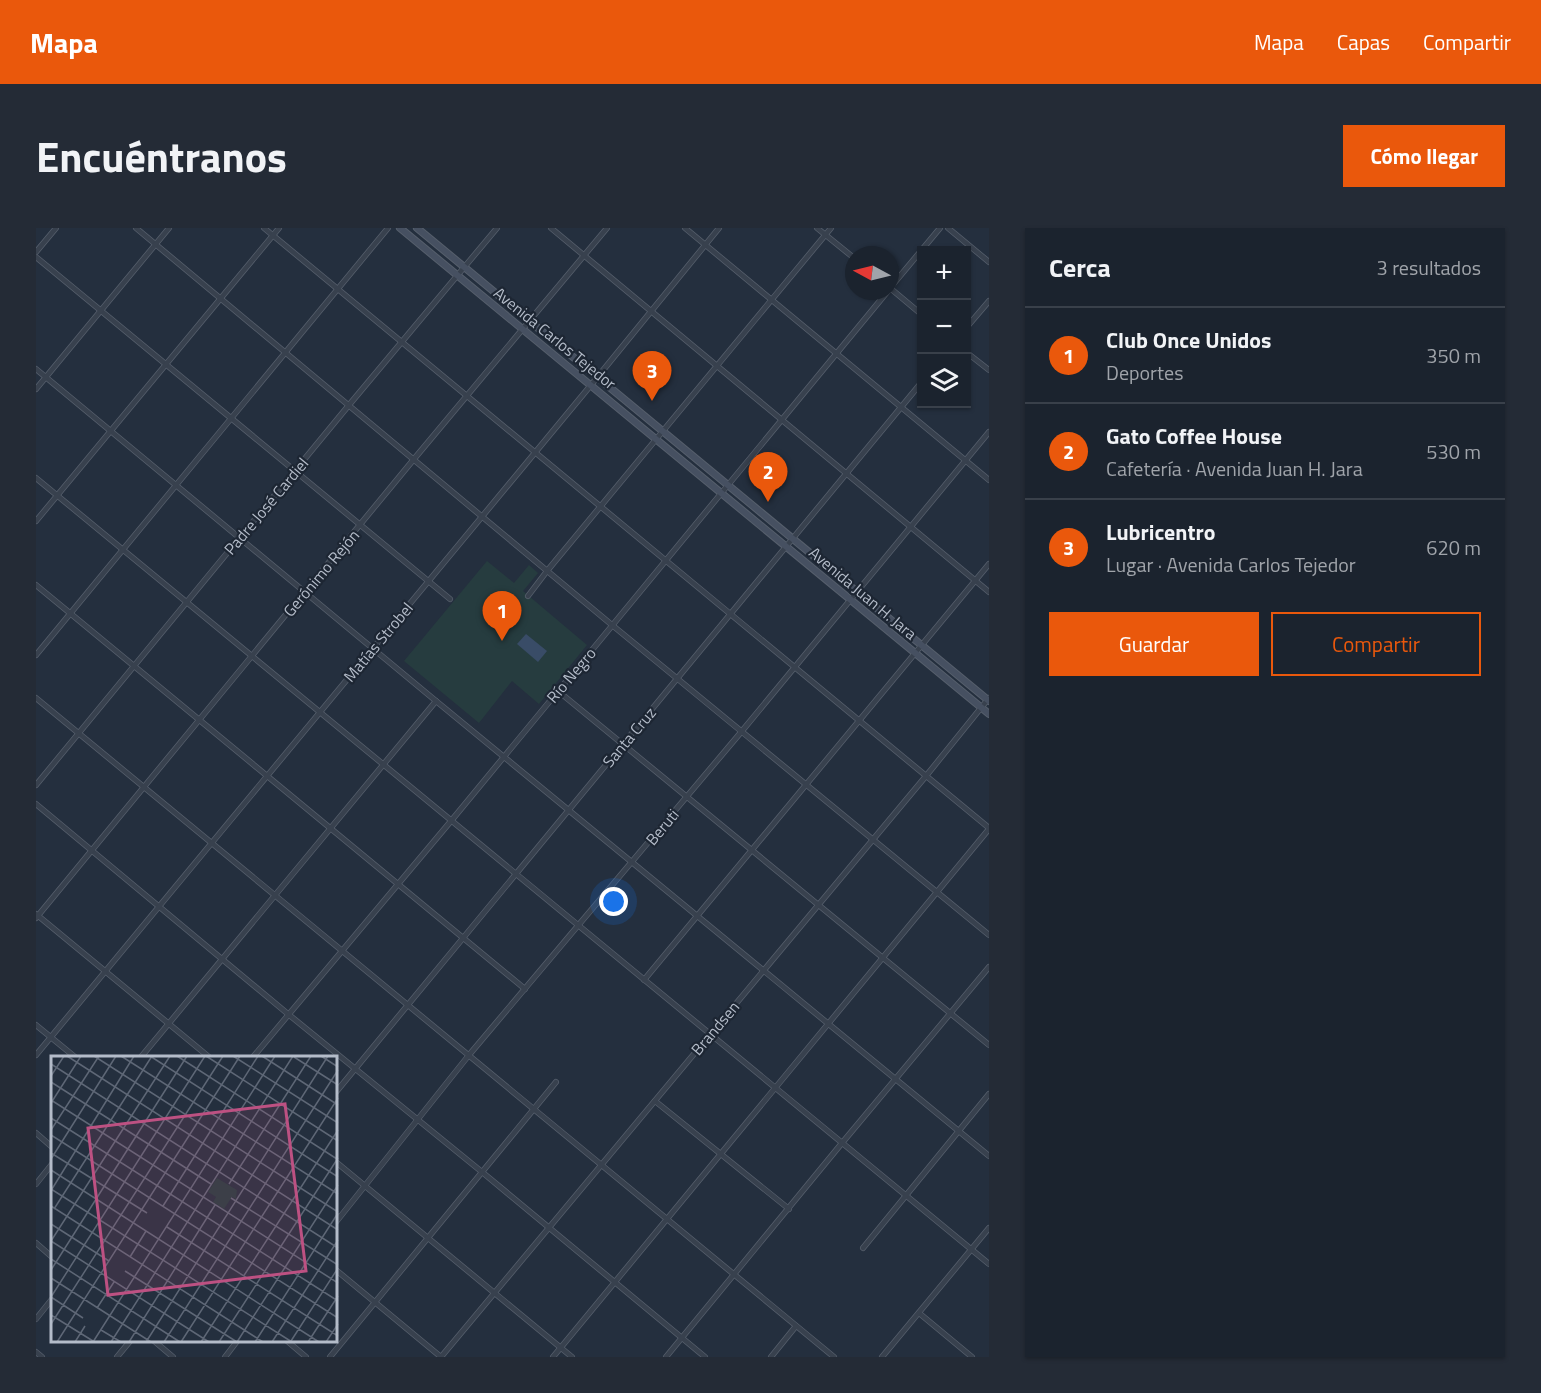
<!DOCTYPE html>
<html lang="es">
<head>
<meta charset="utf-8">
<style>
  :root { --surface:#1b232e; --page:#242b36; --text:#f1f3f6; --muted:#a0a4aa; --line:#39404a; --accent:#ea580c }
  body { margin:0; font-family:"Titillium Web",sans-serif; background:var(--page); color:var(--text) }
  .controls { position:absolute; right:18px; top:18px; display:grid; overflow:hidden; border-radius:0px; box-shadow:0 2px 4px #0004 }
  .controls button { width:54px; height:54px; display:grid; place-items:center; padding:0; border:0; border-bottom:2px solid var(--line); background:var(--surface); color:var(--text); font:30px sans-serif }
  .compass { position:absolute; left:809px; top:18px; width:54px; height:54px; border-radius:50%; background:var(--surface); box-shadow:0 2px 4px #0004; rotate:277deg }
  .you { position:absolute; left:578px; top:674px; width:21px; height:21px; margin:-15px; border:4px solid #fff; border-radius:50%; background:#1a73e8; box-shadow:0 0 0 9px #1a73e833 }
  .badge { display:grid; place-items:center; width:39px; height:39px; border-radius:50%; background:var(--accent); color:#fff; font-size:20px; font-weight:700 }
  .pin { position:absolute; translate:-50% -50px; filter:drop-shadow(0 2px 3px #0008) }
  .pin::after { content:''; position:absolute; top:32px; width:21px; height:18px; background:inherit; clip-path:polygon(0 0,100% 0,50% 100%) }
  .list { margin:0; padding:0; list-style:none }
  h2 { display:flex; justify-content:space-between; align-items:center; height:78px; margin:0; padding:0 24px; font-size:26px }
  h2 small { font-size:20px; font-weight:400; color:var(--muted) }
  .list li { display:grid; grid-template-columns:39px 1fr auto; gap:18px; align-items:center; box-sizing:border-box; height:96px; padding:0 24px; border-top:2px solid var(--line) }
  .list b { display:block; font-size:22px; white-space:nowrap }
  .list p { margin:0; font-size:20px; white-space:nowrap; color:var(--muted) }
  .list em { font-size:20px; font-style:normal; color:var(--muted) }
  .actions { display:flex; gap:12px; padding:18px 24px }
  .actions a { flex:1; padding:14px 0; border:2px solid var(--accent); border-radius:0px; text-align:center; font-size:21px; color:var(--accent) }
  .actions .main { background:var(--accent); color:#fff }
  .icon { flex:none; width:33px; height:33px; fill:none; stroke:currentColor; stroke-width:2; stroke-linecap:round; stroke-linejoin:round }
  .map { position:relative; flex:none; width:953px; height:1129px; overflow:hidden; border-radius:0px }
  header { display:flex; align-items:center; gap:36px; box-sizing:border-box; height:84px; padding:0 30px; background:var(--accent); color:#fff }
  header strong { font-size:28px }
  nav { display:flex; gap:33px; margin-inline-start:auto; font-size:21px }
  .intro { display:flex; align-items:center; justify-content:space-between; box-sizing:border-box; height:144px; padding:0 36px }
  h1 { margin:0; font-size:42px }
  .button { padding:15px 27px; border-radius:0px; background:var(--accent); color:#fff; font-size:21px; font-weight:700 }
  main { display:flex; gap:36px; padding:0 36px }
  aside { flex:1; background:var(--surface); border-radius:0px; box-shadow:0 2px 4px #0004 }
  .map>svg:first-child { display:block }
</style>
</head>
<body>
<header>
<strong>Mapa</strong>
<nav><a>Mapa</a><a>Capas</a><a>Compartir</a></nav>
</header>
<div class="intro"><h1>Encuéntranos</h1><a class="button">Cómo llegar</a></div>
<main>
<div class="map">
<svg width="953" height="1129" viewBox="0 0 953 1129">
  <rect width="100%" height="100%" fill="#242f3e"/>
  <polygon fill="#263c3f" points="451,333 478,355 493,337 502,345 487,363 551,417 503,476 476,453 443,495 368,433"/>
  <polygon fill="#394c67" points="490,406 511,423 502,434 481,416"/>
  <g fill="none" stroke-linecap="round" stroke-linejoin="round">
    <g stroke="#565f6c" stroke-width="6">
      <g id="street">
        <polyline points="100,0 576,397 953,707"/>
        <polyline points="228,0 953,600"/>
        <polyline points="515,0 953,364"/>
        <polyline points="649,0 953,252"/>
        <polyline points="781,0 818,30"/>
        <polyline points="912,0 953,34"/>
        <polyline points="0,24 20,0"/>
        <polyline points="0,29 414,371"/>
        <polyline points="885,86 854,60 904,0"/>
        <polyline points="930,100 953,73"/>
        <polyline points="930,124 953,142"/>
        <polyline points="0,141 400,473 953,928"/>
        <polyline points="0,161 133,0"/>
        <polyline points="0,250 953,1036"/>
        <polyline points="0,293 243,0"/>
        <polyline points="0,357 489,761"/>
        <polyline points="492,368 511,343 795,0"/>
        <polyline points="0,427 352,0"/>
        <polyline points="522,463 953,817"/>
        <polyline points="0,470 798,1129"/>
        <polyline points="0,557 313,177 461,0"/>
        <polyline points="0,576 252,786 446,944 669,1129"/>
        <polyline points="0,686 173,829"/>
        <polyline points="0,690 378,231 571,0"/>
        <polyline points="608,752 953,336"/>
        <polyline points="0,797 39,829"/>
        <polyline points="0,827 555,157 683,0"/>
        <polyline points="105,829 400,473"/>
        <polyline points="217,829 415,593 852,63"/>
        <polyline points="300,864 885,155"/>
        <polyline points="619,873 753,981"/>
        <polyline points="0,905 16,919"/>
        <polyline points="300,934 536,1129"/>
        <polyline points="0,956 16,936"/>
        <polyline points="300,994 433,827 706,503 953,204"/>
        <polyline points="0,1015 16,1029"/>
        <polyline points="827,1020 953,866"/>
        <polyline points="300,1042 405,1129"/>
        <polyline points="883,1085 936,1129"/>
        <polyline points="0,1091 16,1071"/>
        <polyline points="117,1112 137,1129"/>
        <polyline points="250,1112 270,1129"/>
        <polyline points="0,1124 6,1129"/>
        <polyline points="81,1129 95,1112"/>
        <polyline points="189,1129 202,1112"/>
        <polyline points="294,1129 520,854"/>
        <polyline points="405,1129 890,548 953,470"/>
        <polyline points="517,1129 953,601"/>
        <polyline points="630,1129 806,915 953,739"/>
        <polyline points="735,1129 760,1098"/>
        <polyline points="846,1129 953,1000"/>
      </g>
    </g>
    <g stroke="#565f6c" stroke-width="8">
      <g id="secondary">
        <polyline points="364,0 953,486"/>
        <polyline points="381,0 953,473"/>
      </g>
    </g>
    <use href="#street" stroke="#38414e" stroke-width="4.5"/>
    <use href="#secondary" stroke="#465061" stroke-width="6"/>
  </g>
  <g text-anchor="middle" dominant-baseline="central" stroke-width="4.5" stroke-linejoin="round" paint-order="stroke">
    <g font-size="16" fill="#b4bcc9" stroke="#1d2633">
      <text transform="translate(519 110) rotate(39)">Avenida Carlos Tejedor</text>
      <text transform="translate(230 278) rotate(-50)">Padre José Cardiel</text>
      <text transform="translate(285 345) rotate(-50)">Gerónimo Rejón</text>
      <text transform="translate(827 365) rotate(40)">Avenida Juan H. Jara</text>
      <text transform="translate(342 414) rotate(-50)">Matías Strobel</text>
      <text transform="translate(535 447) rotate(-50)">Río Negro</text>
      <text transform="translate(593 509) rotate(-50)">Santa Cruz</text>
      <text transform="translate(626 599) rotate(-50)">Beruti</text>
      <text transform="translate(679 800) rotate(-50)">Brandsen</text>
    </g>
  </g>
  <g transform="translate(15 828)">
    <rect width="286" height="286" fill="#242f3e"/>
    <path d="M166,122L186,134L185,143L181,141L173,153L162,146L165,141L157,136Z" fill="#263c3f"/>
    <path fill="none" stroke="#5e6776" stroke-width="1.5" d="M16,0L287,174M43,0L287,156M70,0L287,138M99,0L287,121M126,0L286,103M155,0L287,85M182,0L287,67M211,0L287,49M270,0L287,11M243,1L287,29M0,8L287,192M0,20L13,0M0,26L160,128M0,44L287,227M0,47L30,0M0,62L287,245M0,74L48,0M0,79L287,262M0,97L96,157M0,103L65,0M0,114L268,286M178,128L260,0M0,133L241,286M1,133L83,0M180,142L287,209M0,150L212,286M112,150L207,0M3,153L101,0M0,168L58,205M116,171L287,280M0,185L119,0M0,185L158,286M79,201L95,175M0,203L129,286M0,214L136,0M74,215L186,286M0,222L100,286M0,241L154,0M0,241L32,262M46,252L63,226M0,259L42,285M0,268L172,0M50,274L70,286M240,285L287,212M6,286L189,0M24,286L34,270M42,286L224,0M60,286L242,0M78,286L164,149M95,286L277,0M113,286L287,14M130,286L287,42M150,286L287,74M168,286L287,102M186,286L287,129M204,286L287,157M221,286L287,184M257,286L287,240M275,286L287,268"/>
    <path fill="#bd5182" fill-opacity="0.15" stroke="#bd5182" stroke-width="3" d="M234,48L255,215L57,239L37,72Z"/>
    <rect width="286" height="286" fill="none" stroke="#b4bcc9" stroke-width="3"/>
  </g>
</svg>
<div class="controls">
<button>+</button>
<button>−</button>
<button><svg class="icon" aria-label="layers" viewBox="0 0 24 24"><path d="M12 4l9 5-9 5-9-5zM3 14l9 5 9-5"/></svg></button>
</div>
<svg class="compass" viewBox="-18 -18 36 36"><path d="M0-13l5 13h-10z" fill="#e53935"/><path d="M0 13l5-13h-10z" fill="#a0a4aa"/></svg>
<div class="you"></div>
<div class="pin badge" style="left:466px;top:413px">1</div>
<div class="pin badge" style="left:732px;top:274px">2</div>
<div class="pin badge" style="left:616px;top:173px">3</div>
</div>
<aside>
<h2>Cerca<small>3 resultados</small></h2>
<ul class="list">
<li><span class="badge">1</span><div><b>Club Once Unidos</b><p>Deportes</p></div><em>350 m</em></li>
<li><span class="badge">2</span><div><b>Gato Coffee House</b><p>Cafetería · Avenida Juan H. Jara</p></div><em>530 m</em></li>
<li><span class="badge">3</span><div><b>Lubricentro</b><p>Lugar · Avenida Carlos Tejedor</p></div><em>620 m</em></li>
</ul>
<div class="actions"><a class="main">Guardar</a><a>Compartir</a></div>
</aside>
</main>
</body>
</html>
